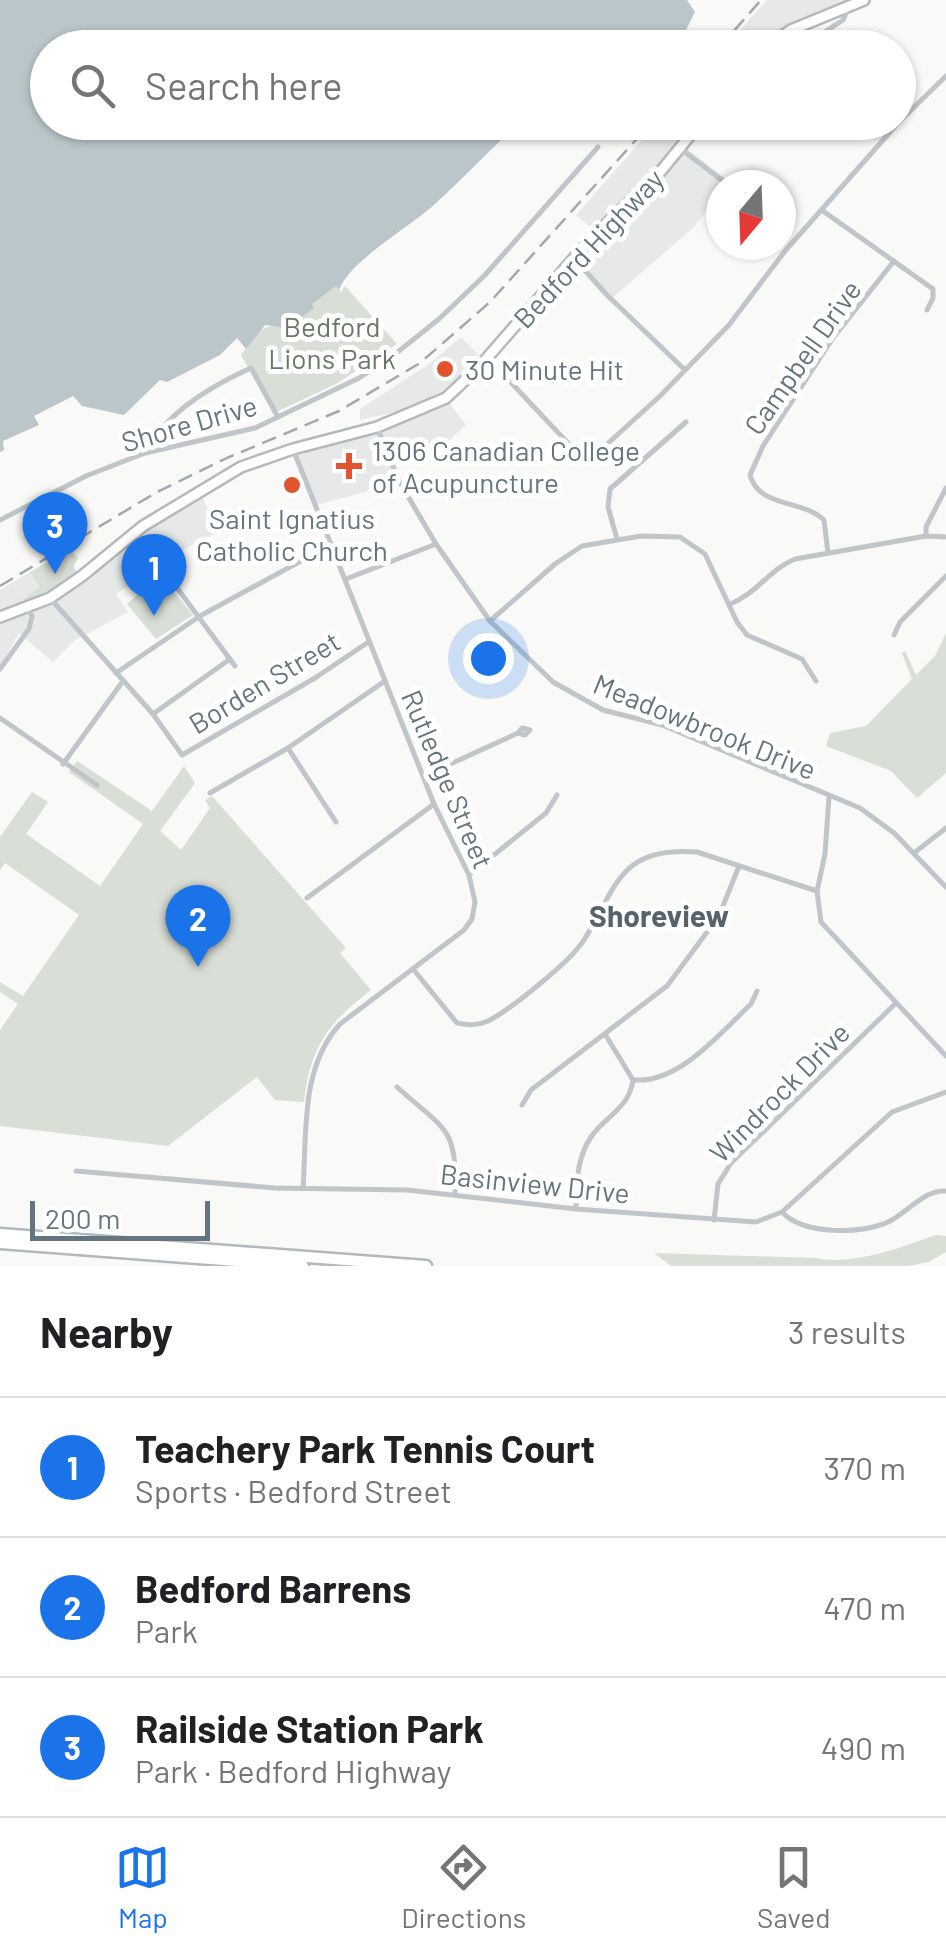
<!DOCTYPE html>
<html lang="en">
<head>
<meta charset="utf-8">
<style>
  :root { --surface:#fff; --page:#f6f6f6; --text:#202124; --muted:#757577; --line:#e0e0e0; --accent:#1a73e8 }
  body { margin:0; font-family:Barlow,sans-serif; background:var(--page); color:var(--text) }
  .compass { position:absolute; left:706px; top:170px; width:90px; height:90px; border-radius:50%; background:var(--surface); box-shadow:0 2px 8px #0004; rotate:199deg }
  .scale { position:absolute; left:30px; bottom:25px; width:180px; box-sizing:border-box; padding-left:10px; border:5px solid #647581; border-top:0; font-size:28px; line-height:35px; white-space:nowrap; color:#647581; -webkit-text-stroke:8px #fff; paint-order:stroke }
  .you { position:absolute; left:488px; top:658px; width:35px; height:35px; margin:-25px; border:8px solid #fff; border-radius:50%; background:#1a73e8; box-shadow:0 0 0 15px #1a73e833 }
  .badge { display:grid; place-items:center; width:65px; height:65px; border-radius:50%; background:var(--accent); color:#fff; font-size:32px; font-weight:700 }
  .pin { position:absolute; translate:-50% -82px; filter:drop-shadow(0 2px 5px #0008) }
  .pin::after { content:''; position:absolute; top:52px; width:35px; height:30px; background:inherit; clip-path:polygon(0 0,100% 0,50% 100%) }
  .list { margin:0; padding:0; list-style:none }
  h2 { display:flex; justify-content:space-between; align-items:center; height:130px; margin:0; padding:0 40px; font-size:42px }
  h2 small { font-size:32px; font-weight:400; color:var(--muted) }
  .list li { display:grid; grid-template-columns:65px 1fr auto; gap:30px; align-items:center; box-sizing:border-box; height:140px; padding:0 40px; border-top:2px solid var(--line) }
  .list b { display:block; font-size:38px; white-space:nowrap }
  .list p { margin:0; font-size:32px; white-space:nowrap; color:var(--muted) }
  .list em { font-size:32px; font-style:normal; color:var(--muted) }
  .icon { flex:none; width:55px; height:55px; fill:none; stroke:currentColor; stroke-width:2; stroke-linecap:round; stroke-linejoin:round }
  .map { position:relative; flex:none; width:946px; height:1266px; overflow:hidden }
  .search { position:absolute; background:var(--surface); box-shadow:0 2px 8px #0004; left:30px; right:30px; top:30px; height:110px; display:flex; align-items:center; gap:25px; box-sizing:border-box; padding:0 35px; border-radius:55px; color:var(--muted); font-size:38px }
  .sheet { height:550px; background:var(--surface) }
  nav { display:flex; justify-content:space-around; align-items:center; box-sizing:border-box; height:140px; border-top:2px solid var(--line); background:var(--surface); font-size:28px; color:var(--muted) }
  nav a { display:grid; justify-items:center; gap:5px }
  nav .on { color:var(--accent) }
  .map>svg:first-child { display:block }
</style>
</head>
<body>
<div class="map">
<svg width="946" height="1266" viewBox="0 0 946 1266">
  <rect width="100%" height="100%" fill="#f9f9f7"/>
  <g fill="#e7e8e8">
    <polygon points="767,0 849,0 785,27 757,47 725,47"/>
    <polygon points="657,123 694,123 662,164 593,229 576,215"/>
    <polygon points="686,148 729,181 721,185 721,191 695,226 612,298 572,262"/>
    <polygon points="461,337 480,357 455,381 441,393 408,409 360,420 360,409 429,364"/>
    <polygon points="448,402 466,425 446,443 392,460 395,468 366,492 316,505 293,457 364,436"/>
    <polygon points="199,491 219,532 176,553 116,594 128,612 75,640 53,662 19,633 0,667 0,622 37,609"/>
    <polygon points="30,572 41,587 23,599 39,601 0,613 0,590"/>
  </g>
  <g fill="#d9ded6">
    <path d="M336,286L341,292L345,286L397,344L336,384L274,413L241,355C257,334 260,321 288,328L311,304Z"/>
    <polygon points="70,549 78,558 74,566 78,576 39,601 22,600 40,587 30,572"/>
    <polygon points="160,575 193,615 156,639 127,604"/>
    <polygon points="946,633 946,773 917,798 891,771 826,746 830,733 866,726 912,679 902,653 905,651 916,675 935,656"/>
    <path d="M77,761L152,811L184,766L195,783L160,831L181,850L210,808L205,800L212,796L346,948L340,953L371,990C329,1022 310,1046 304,1102L275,1100L257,1077L168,1146L0,1126V1030L18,1004L0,992V982L23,996L79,915L5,863L0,870V837L32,792L48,802L26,834L100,886L143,824L69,772Z"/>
    <path d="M936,1235L946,1236V1252L929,1262L908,1266H671L654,1253L815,1258C854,1266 898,1248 936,1235Z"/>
  </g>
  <path fill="#bac6ca" d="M0,0H687L695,12L684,34L661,31L631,43L544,44L543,48H48V122L520,123C491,148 465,177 436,203C412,226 350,260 339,290L336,286L312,304L314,308L288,328L265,325L246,349L237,338L220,355L167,382L160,380L124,415L82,406L73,396L34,416L39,425L3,441L4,450L0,452Z"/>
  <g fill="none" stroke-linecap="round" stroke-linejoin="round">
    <g stroke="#b4b9bd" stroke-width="14">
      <g id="primary">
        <polyline points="765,48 791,30 864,0"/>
        <polyline points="0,617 50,598 82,576 143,526 241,467 293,449 377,427 446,398 480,366 588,242 661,171 701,122"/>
      </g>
    </g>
    <g stroke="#b3b8bc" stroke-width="15">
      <g id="motorway">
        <polyline points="0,1234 426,1266"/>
        <polyline points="0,1243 303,1266"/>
      </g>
    </g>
    <g stroke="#c0c5c9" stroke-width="5">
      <polyline points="800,48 843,20 848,9"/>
      <polyline points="681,149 728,185"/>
      <polyline points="823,211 933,289 933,298 927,310"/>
      <polyline points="574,258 605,293 684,369"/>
      <polyline points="488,358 582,458 593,457 660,396 729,325 785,251 899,122 946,76"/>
      <polyline points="377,427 399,481 436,544 490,621 553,682 603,710 662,725 860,808 894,833 946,887"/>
      <path d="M293,449L434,804L469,875L475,902L472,919L464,930L340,1024C300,1068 307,1133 303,1188"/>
      <path d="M145,453C165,413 211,386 251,368L278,417"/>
      <polyline points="0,520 86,476 145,453 255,428 359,378 389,359 439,319 485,275 598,147"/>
      <polyline points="137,534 235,666"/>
      <polyline points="926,536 926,527 946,488"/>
      <polyline points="617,539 608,507 610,489 686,422"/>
      <path d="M828,553L824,520C802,499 759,508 750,475L763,446L833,338L894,261"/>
      <polyline points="346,579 436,544"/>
      <polyline points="50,598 153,714 182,755 315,678 367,643"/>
      <path d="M730,604C755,595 770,569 795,559L926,536L946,537"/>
      <polyline points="490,621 555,564 582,546 641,536 680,537 705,554 737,622 747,635 802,659 816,681"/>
      <polyline points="894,635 900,622 946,576"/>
      <polyline points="0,669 29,629 32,616 27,608"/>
      <polyline points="116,673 200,616 332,544"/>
      <polyline points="153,714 230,659"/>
      <polyline points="0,718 97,785"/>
      <polyline points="288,748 336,822"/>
      <polyline points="63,764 123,681"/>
      <polyline points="424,776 518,733 522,728 530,730 525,735 518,733"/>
      <polyline points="210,793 288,748 385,681"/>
      <polyline points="829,797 825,854 817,891 821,922 946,1056"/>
      <polyline points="914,853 946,828"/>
      <polyline points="469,875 546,813 557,795"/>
      <polyline points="307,898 434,804"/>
      <path d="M413,969L457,1023C468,1025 477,1026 488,1021C510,1010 571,961 584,940C617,887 619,846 697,852L817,891"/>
      <path d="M635,1080C680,1083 721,1032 751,1004L757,991"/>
      <path d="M397,1087C444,1130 458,1126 455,1194"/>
      <polyline points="522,1105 531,1090 667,986 719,916 739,866"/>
      <polyline points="76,1171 275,1188 407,1190 576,1209 756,1222 782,1212 892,1112 946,1092"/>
      <path d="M576,1209C577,1184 576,1159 591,1137C606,1115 629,1109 633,1080L605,1034"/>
      <path d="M782,1212C803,1235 863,1235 890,1221C908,1212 925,1189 946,1191"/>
      <polyline points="714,1220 718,1184 731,1163 895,1004"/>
    </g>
    <use href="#primary" stroke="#fff" stroke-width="9"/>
    <use href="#motorway" stroke="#fff" stroke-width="10"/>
    <g stroke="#a1a9ae" stroke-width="2.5" stroke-dasharray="15 8" stroke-linecap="butt">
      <polyline points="719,48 761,0"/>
      <polyline points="0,586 157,492 227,458 339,411 420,363 490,302 652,122"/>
    </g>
  </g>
  <g fill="#e1542f" stroke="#fff" stroke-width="4">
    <circle cx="445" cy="369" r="10"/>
    <path d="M344 451h10v10h10v10h-10v10h-10v-10h-10v-10h10z"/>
    <circle cx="292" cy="485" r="10"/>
  </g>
  <g text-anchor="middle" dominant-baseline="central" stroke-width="10" stroke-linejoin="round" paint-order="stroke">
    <g font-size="28" fill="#647581" stroke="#fff">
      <text transform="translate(588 248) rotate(-47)">Bedford Highway</text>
      <text transform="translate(802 357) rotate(-55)">Campbell Drive</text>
      <text transform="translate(189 423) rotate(-16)">Shore Drive</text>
      <text transform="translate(264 682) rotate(-31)">Borden Street</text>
      <text transform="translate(705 726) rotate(22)">Meadowbrook Drive</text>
      <text transform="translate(448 779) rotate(67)">Rutledge Street</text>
      <text transform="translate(779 1092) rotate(-45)">Windrock Drive</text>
      <text transform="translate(535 1183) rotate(6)">Basinview Drive</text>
    </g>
    <g font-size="28" fill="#677963" stroke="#fff">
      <text x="332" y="326">Bedford<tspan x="332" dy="32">Lions Park</tspan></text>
    </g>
    <g font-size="28" fill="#647581" stroke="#fff" text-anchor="start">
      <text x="465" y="369">30 Minute Hit</text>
      <text x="372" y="450">1306 Canadian College<tspan x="372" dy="32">of Acupuncture</tspan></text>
      <text x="292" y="518" text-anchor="middle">Saint Ignatius<tspan x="292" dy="32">Catholic Church</tspan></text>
    </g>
    <g font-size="30" font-weight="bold" fill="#56636c" stroke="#fff">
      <text x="659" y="915">Shoreview</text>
    </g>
  </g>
</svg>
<svg class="compass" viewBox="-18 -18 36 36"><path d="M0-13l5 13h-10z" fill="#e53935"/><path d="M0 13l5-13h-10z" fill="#757577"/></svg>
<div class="scale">200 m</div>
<div class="you"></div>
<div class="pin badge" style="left:154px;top:616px">1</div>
<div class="pin badge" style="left:198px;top:967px">2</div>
<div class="pin badge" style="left:55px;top:574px">3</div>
<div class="search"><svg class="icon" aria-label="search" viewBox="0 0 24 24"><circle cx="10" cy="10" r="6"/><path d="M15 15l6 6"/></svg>Search here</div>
</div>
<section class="sheet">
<h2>Nearby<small>3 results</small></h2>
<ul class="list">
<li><span class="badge">1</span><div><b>Teachery Park Tennis Court</b><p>Sports · Bedford Street</p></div><em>370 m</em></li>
<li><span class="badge">2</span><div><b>Bedford Barrens</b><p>Park</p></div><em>470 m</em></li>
<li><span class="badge">3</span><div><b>Railside Station Park</b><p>Park · Bedford Highway</p></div><em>490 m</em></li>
</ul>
</section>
<nav>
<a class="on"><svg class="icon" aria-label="map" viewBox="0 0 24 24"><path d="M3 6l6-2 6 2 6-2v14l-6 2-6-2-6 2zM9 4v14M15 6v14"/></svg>Map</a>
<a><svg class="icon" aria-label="directions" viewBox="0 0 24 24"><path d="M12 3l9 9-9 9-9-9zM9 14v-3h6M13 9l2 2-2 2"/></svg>Directions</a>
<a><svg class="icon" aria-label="saved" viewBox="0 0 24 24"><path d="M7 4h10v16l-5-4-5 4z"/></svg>Saved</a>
</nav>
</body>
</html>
